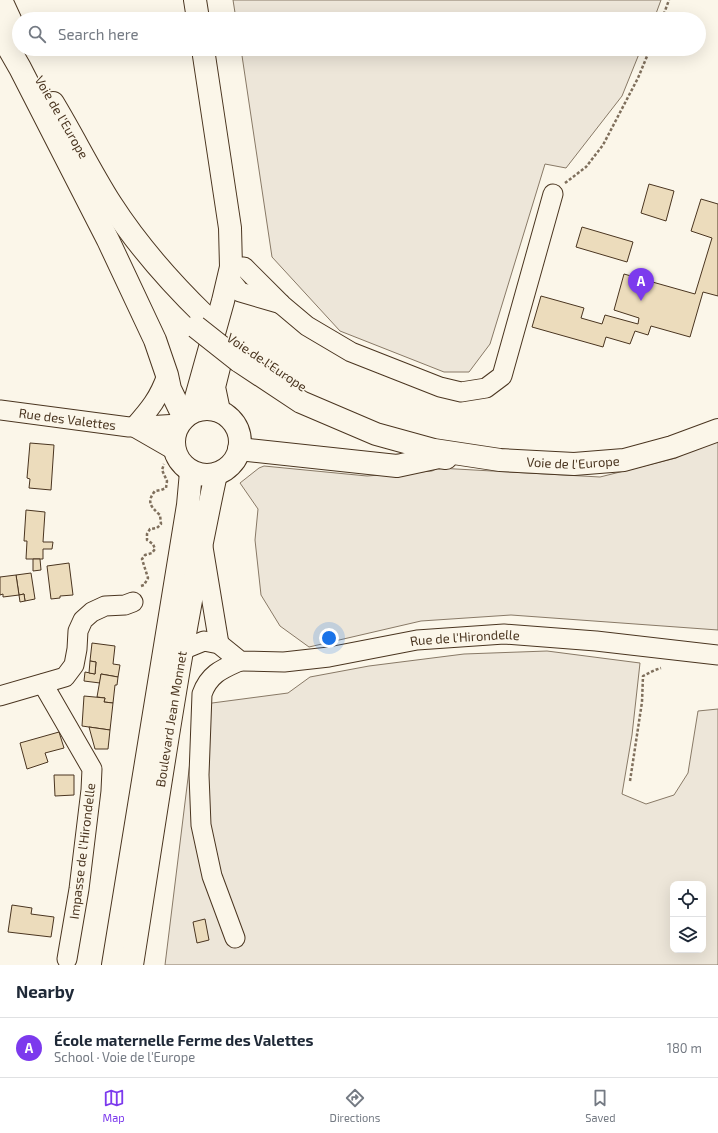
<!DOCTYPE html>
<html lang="en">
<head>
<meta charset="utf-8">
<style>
  :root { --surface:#fff; --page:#f2f2f3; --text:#1f2937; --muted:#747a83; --line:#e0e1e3; --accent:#7c3aed }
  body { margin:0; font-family:"Exo 2",sans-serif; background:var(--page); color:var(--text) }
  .controls { position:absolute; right:12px; bottom:12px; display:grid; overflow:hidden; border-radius:8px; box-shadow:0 4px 16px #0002 }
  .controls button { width:36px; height:36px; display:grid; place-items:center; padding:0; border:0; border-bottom:1px solid var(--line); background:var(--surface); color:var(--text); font:20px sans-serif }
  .you { position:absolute; left:329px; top:638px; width:14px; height:14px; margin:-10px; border:3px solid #fff; border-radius:50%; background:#1a73e8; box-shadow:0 0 0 6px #1a73e833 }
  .badge { display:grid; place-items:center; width:26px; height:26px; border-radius:50%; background:var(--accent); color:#fff; font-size:13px; font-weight:700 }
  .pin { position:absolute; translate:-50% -33px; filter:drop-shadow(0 1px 2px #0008) }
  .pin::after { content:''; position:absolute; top:21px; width:14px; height:12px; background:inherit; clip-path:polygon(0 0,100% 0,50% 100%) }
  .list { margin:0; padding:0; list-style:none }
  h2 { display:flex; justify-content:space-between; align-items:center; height:52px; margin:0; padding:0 16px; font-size:17px }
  h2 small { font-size:13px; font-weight:400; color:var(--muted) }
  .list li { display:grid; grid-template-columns:26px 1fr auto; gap:12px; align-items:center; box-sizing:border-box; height:60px; padding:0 16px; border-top:1px solid var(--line) }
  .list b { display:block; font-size:15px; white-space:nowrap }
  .list p { margin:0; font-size:13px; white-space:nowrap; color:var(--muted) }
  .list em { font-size:13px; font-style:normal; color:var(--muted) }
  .icon { flex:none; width:22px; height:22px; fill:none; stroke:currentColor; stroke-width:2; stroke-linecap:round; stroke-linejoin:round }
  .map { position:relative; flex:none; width:718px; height:965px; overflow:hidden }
  .search { position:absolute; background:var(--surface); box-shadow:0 4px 16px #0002; left:12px; right:12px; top:12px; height:44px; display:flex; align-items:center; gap:10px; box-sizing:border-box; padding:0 14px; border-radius:22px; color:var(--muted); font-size:15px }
  .sheet { height:112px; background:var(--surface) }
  nav { display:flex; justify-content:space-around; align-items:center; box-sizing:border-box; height:56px; border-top:1px solid var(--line); background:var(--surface); font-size:11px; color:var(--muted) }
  nav a { display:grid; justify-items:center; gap:2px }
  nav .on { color:var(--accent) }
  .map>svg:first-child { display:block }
</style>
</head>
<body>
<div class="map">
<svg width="718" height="965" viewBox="0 0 718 965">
  <rect width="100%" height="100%" fill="#fbf6e9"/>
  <g fill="#ede6d9" stroke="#887966" fill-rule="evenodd">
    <polygon points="233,0 661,0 654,19 236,19"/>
    <polygon points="241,49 641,49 622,96 566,168 545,164 490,344 469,372 444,372 340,331 272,257"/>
    <polygon points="718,436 718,630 511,615 421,621 309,647 280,626 261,595 255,540 258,509 240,483 259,468 264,466 367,476 432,471 438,468 600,477 676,458"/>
    <path d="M547,651L640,663L632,735L622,794L646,804L674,795L688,773L698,711L718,709V965H165L197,705L288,693L310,677L369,666L464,654ZM673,884H703V950H673Z"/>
  </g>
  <g fill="#ecdcbc" stroke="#4a3520">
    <polygon points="649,184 674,191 666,221 641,213"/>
    <polygon points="701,199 718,204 718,296 703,292 690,337 651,326 648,335 635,331 630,344 606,337 603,347 532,327 541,296 584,308 581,318 602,324 605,315 638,324 639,318 614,310 624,274 695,294 712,238 691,231"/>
    <polygon points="582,227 633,242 627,262 576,247"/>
    <polygon points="30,443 54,445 51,490 29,488 30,479 27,478"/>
    <polygon points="26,510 45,512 43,542 53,542 52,549 43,549 43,559 26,559 27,541 24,541"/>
    <polygon points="33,559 40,559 41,570 33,571"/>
    <polygon points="69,563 73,595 60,596 60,598 51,599 47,566"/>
    <polygon points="31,573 35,599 25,601 24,594 19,595 16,575"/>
    <polygon points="16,575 19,595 3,597 3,594 0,595 0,577"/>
    <polygon points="24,594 25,601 20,602 19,595"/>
    <polygon points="92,643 115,646 113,664 120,665 118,677 101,674 100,683 84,681 85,672 95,674 96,662 90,661"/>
    <polygon points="90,661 96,662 95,674 89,673"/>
    <polygon points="101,674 118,677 117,685 115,685 113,703 104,702 105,698 97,697"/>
    <polygon points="84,696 105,698 104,702 113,703 110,730 82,726"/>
    <polygon points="89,727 110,730 108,749 95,749"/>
    <polygon points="59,732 64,748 45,753 48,762 27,769 20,743"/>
    <polygon points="54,775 74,775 74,795 55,796"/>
    <polygon points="12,905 32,908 31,914 54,917 51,937 8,932"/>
    <polygon points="205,919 209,940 197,943 193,922"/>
  </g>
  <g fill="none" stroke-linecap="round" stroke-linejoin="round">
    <g stroke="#4a3520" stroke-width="21">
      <g id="minor">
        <polyline points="231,267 244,267 282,305 307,326 351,352 440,387 461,392 486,388 502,376 553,194"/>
        <polyline points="229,278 240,292 281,304"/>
        <path id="s1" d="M0,410L129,427L179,424"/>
        <path d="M134,427C150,409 159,398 167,375"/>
        <polyline points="134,427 174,450"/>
        <polyline points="203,547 219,644"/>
        <path id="s2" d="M182,650L204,641L219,644L240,661L284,662L329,657L417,640L504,634L596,641L718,655"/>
        <polyline points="43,684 92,769 91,790 79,889 67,959"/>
        <polyline points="0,696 65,677 74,665 77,649 78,631 83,620 92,612 105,606 125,605 133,602"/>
        <path d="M235,938L212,876L201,825L199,775L202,694C209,674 222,669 240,661"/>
      </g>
    </g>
    <g stroke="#4a3520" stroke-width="24">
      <g id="major">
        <polyline points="1,0 19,39"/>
        <polyline points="195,0 198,19"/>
        <polyline points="0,33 20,68 108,240 155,340 167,375 170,389 184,418"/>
        <path d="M53,103C73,136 90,171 111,204C138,246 169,281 205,316"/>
        <path id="s3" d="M239,361L301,402L376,434L434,450L500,460L574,464L624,460L672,447L718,430"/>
        <circle cx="207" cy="442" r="33"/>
        <polyline points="219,411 214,387 221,359"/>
        <polyline points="192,412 223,301 231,267 230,228 203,49"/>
        <polyline points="239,449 397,466 439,457 446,458"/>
        <polyline points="113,965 188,505 191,472"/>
        <path id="s4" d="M132,965C158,801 181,636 216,474"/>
      </g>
    </g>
    <g stroke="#7f6f5c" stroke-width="2.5" stroke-dasharray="3 2" stroke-linecap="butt">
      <polyline points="662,19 669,0"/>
      <polyline points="565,183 586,167 603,145 638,78 650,49"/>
      <path d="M141,586L144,585L148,578L142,559L145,555L152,553L155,549L153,544L147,540V534L150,529L157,528L161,524L160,515C151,507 146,502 155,491L161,490L166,488L167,481L162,470L164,464"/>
      <polyline points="630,781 642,702 643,676 655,670 661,668"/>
    </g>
    <use href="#minor" stroke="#fbf6e9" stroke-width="19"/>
    <use href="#major" stroke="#fbf6e9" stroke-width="22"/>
    <g stroke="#4a3520" stroke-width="24" stroke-linecap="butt">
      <polyline id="major-bridge" points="196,327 239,361"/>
    </g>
    <use href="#major-bridge" stroke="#fbf6e9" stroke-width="22"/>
  </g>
  <g text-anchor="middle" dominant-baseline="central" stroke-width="3" stroke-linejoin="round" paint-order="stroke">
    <g font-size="13" fill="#4a3520" stroke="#fbf6e9">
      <text transform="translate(62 117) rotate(60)">Voie de l'Europe</text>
      <text transform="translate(267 362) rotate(34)">Voie de l'Europe</text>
      <text stroke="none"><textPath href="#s1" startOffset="68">Rue des Valettes</textPath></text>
      <text stroke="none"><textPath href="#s3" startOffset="356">Voie de l'Europe</textPath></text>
      <text stroke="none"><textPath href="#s2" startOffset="293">Rue de l'Hirondelle</textPath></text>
      <text stroke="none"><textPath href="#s4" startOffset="249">Boulevard Jean Monnet</textPath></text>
      <text transform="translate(82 851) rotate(-83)">Impasse de l'Hirondelle</text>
    </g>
  </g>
</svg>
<div class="controls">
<button><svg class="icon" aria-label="locate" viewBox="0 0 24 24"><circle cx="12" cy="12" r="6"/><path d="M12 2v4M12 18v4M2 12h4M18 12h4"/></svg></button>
<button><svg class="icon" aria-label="layers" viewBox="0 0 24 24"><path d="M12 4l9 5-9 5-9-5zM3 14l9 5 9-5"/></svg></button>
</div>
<div class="you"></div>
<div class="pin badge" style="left:641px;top:301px">A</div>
<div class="search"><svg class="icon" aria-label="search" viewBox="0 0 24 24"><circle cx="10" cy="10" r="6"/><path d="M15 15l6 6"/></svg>Search here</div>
</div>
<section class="sheet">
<h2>Nearby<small></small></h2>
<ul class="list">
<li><span class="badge">A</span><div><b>École maternelle Ferme des Valettes</b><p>School · Voie de l'Europe</p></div><em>180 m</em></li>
</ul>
</section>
<nav>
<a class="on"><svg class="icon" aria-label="map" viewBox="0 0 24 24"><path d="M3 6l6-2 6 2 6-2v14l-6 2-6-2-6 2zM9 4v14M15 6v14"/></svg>Map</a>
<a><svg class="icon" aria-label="directions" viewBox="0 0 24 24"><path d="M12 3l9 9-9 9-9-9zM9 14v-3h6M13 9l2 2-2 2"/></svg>Directions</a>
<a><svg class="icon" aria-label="saved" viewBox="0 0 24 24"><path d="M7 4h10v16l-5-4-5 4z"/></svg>Saved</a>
</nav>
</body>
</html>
